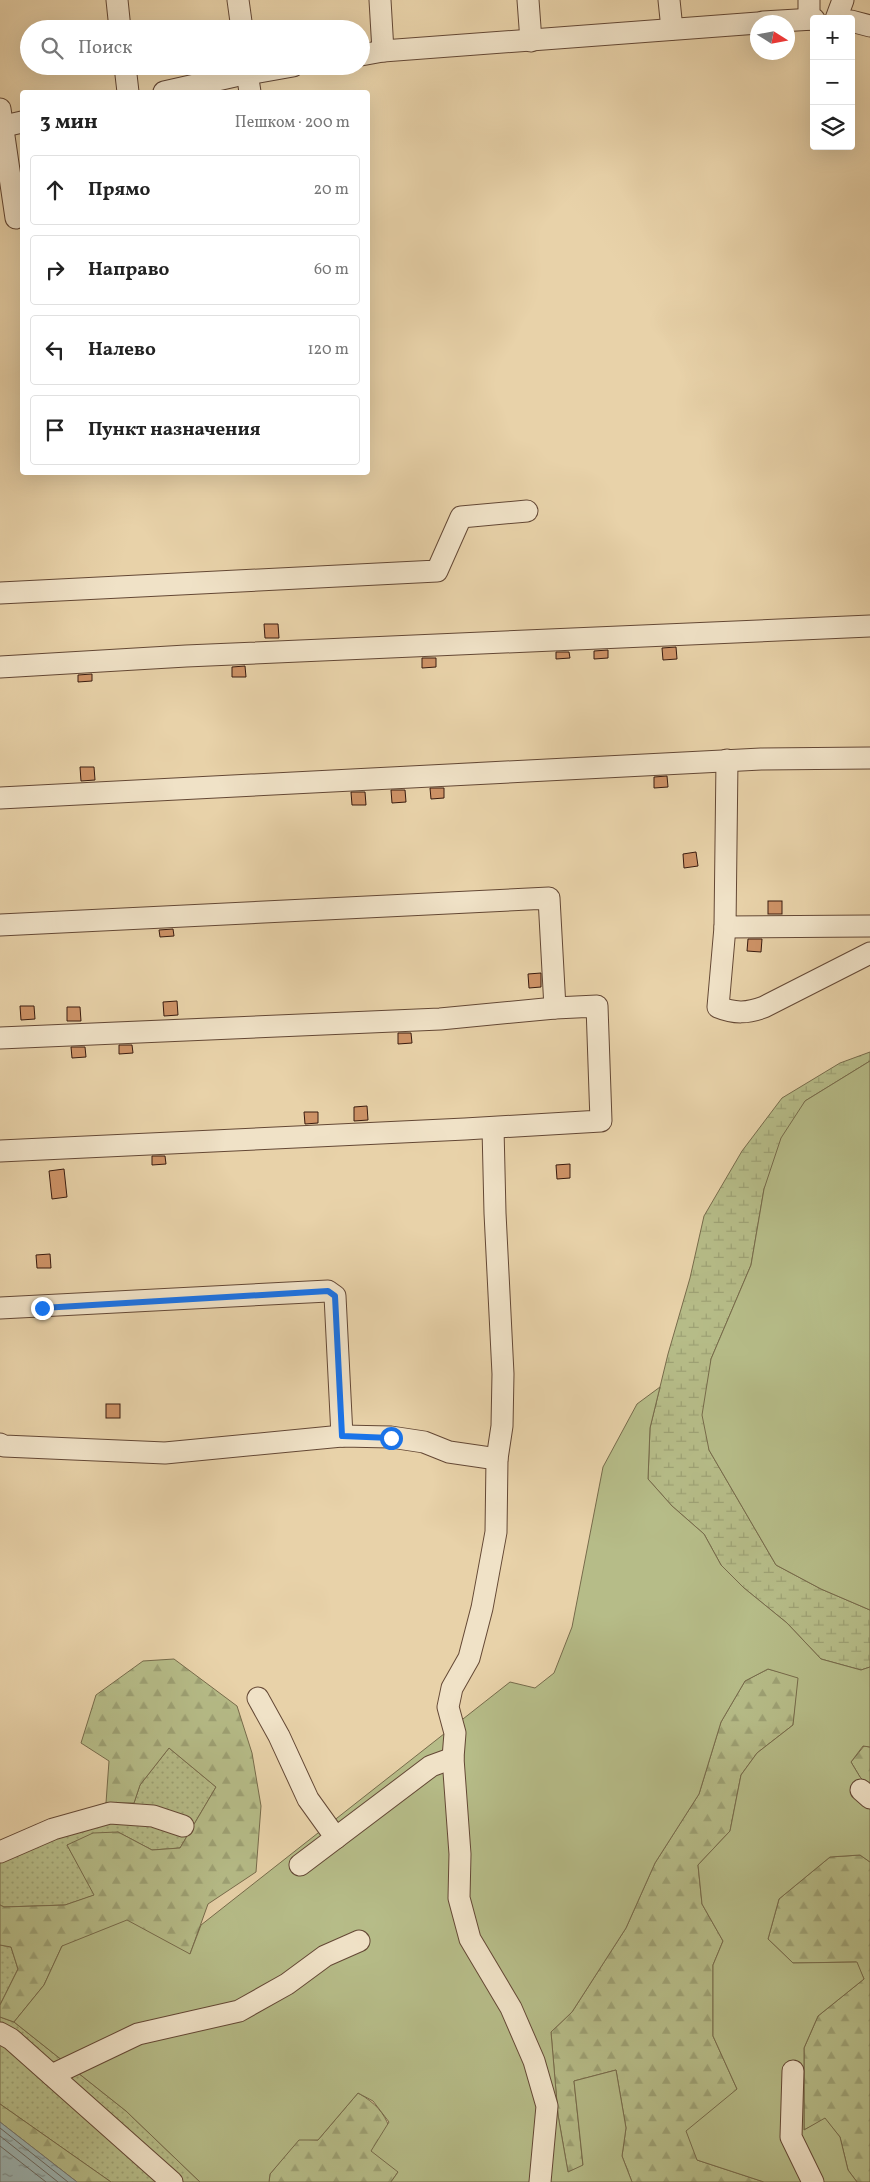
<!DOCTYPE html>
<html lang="ru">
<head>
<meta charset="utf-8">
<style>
  :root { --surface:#fff; --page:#f6f6f6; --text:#222; --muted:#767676; --line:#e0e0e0 }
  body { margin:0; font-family:Vollkorn,serif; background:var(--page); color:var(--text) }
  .controls { position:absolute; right:15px; top:15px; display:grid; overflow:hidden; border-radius:5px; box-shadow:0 5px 20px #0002 }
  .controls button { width:45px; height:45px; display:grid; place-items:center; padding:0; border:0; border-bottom:1px solid var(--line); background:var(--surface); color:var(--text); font:25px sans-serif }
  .compass { position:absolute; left:750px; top:15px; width:45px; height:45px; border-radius:50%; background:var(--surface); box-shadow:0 5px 20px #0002; rotate:101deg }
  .stop { position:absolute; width:15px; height:15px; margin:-11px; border:4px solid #1a73e8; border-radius:50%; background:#fff }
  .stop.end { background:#1a73e8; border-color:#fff; box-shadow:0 1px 5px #0008 }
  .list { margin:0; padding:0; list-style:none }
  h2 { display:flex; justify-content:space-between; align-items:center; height:65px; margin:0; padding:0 20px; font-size:21px }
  h2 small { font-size:16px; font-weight:400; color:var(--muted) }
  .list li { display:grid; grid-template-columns:32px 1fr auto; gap:15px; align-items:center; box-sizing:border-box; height:70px; margin:0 10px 10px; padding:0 10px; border:1px solid var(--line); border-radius:5px }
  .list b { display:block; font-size:19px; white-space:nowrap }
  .list em { font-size:16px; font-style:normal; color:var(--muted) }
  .icon { flex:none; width:28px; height:28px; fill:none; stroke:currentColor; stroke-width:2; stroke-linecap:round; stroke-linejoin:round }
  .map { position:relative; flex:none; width:870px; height:2182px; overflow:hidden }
  .search { position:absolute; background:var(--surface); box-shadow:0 5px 20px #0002; left:20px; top:20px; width:350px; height:55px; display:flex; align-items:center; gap:12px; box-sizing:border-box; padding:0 18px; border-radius:28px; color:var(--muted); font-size:19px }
  .panel { position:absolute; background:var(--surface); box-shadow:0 5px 20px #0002; left:20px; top:90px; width:350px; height:385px; border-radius:5px }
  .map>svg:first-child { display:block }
</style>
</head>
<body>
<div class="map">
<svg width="870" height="2182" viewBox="0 0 870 2182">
  <defs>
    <pattern id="grass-dots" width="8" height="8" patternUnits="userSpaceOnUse" patternTransform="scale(1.25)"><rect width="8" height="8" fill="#b6bc88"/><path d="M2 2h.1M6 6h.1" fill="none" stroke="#9da174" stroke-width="1.8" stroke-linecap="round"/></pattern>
    <pattern id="forest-firs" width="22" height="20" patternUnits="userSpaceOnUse" patternTransform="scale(1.25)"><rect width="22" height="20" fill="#b6bc88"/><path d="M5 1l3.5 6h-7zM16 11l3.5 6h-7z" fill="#9da174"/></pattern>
    <pattern id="wetland-marsh" width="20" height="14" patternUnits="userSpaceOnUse" patternTransform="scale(1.25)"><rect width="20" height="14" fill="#b6bc88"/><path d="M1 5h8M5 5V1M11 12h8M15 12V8" fill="none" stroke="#9da174"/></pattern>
    <pattern id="water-ripples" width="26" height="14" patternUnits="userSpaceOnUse" patternTransform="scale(1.25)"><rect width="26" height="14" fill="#9cb5b3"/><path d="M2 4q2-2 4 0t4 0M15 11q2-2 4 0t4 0" fill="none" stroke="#809290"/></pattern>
  </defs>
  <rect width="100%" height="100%" fill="#e8d2a9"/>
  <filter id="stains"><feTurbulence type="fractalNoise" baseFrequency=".004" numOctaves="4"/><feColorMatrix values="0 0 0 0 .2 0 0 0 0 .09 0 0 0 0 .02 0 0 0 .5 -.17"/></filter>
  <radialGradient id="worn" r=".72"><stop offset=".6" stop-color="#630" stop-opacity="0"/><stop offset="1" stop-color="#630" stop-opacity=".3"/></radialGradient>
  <g fill="url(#grass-dots)" stroke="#776b4b">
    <polygon points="169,1748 216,1787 180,1848 152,1850 118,1832 67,1845 95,1895 65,1905 4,1907 0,1905 0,1847 51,1824 106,1803 134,1803 140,1785"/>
    <polygon points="0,1945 11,1947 18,1969 0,2005"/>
    <polygon points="0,2017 14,2022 126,2111 200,2182 111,2182 0,2104"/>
  </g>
  <g fill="url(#forest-firs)" stroke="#776b4b">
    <polygon points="174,1659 237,1706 252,1753 261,1806 256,1872 208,1904 190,1954 62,1946 44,1985 14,2022 0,2017 0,2005 18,1969 11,1947 0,1945 0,1905 4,1907 65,1905 94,1895 67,1845 93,1833 118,1832 152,1850 180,1848 216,1787 169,1748 140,1785 134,1803 106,1803 109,1761 81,1743 96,1695 143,1661"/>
    <polygon points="768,1669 799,1677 793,1725 757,1753 741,1775 730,1831 698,1865 702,1904 723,1941 713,1965 713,2036 737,2089 697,2160 764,2182 632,2182 622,2156 626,2128 616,2070 574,2081 583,2166 568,2172 558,2115 551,2032 572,2012 626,1928 655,1863 699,1794 721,1722 745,1681"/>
    <polygon points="864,1746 870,1747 870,1787 860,1777 851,1762"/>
    <polygon points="860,1855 870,1862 870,2182 857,2182 848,2170 840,2137 825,2119 804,2130 804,2048 818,2016 864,1979 856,1962 793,1963 768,1939 779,1899 830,1857"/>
    <path d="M358,2093C394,2113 391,2136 398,2172L391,2182H269L270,2174L299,2139L318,2140Z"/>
    <polygon points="0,2104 111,2182 77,2182 0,2122"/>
  </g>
  <polygon fill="url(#wetland-marsh)" stroke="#776b4b" points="870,1052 870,1061 805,1101 764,1189 751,1265 711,1359 709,1450 776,1565 821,1589 870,1610 870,1667 861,1670 821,1659 787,1623 744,1588 721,1565 704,1534 672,1506 648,1479 650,1428 668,1354 690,1278 704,1216 742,1151 782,1098 840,1063"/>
  <g fill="#b6bc88" stroke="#776b4b">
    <polygon points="870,1061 870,1610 821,1589 776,1565 709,1450 702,1415 711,1359 751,1265 764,1189 781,1138 805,1101"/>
    <polygon points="660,1387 650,1428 648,1479 672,1506 704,1534 721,1565 744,1588 787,1623 821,1659 861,1670 870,1667 870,1747 863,1746 851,1762 860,1777 870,1787 870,1862 860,1855 830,1857 779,1899 768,1939 793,1963 857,1962 864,1979 818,2016 804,2048 804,2130 825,2118 840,2137 848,2170 857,2182 764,2182 697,2160 686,2131 737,2089 713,2036 713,1965 723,1941 702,1904 698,1865 730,1831 741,1775 757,1753 793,1725 798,1678 768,1669 745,1681 721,1722 699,1794 655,1863 626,1928 572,2012 551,2032 558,2115 568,2172 583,2165 574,2081 616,2070 626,2128 622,2156 632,2182 391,2182 398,2172 371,2151 389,2122 373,2101 358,2093 318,2140 299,2140 270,2174 269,2182 200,2182 126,2111 14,2022 44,1985 62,1946 127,1920 190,1954 201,1925 510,1682 535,1688 554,1673 572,1627 603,1467 637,1404"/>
  </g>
  <polygon fill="url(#water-ripples)" stroke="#747771" points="0,2122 77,2182 0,2182"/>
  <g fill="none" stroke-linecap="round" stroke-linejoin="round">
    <g stroke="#6a6860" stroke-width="1">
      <polyline points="0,2128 68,2182"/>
      <polyline points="0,2136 58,2182"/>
      <polyline points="0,2146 46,2182"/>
    </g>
  </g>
  <g fill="#cd9266" stroke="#381a0e">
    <polygon points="264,624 278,624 279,638 265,638"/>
    <polygon points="676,647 677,659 663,660 662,648"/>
    <polygon points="608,650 608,658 594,659 594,651"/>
    <polygon points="556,652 569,652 570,658 556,659"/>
    <polygon points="422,658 436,658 436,667 422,668"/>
    <polygon points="245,666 246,677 232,677 232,667"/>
    <polygon points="92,674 92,681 78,682 78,675"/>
    <polygon points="80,767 94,767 95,780 81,781"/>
    <polygon points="667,776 668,787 654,788 654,777"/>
    <polygon points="430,788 444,788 444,798 431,799"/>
    <polygon points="391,790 405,790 406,802 392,803"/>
    <polygon points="351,792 365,792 366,805 352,805"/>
    <polygon points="696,852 698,866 684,868 683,854"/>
    <rect x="768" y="901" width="14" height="13"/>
    <polygon points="173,929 174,936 160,937 159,930"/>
    <polygon points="748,939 762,939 761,952 747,951"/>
    <polygon points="541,973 541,987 529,988 528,974"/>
    <polygon points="177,1001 178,1015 164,1016 163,1002"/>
    <polygon points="20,1006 34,1006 35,1019 21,1020"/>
    <polygon points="67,1007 80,1007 81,1021 67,1021"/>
    <polygon points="398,1033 411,1033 412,1043 398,1044"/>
    <polygon points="119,1045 132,1045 133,1053 119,1054"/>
    <polygon points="71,1047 85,1047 86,1057 72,1058"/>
    <polygon points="367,1106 368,1120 354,1121 354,1107"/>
    <polygon points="304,1112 318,1112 318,1123 305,1124"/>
    <polygon points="152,1156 165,1156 166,1164 152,1165"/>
    <polygon points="570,1164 570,1178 557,1179 556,1165"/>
    <polygon points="64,1169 67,1197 52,1199 49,1171"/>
    <polygon points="50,1254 51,1268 37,1268 36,1255"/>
    <rect x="106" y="1404" width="14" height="14"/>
  </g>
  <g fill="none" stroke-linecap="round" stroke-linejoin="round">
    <g stroke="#644835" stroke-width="23">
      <g id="minor">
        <polyline points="117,0 120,29"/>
        <polyline points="238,0 242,29"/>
        <polyline points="380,0 383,51"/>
        <polyline points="528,0 531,41"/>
        <polyline points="669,0 672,29"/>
        <polyline points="809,0 809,19"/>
        <polyline points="836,19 843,0"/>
        <polyline points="851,21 870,26"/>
        <polyline points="763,22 814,19"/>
        <polyline points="361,55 383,51 758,23"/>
        <polyline points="125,66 128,92"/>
        <polyline points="246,66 250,92"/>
        <polyline points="164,92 235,76 293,66"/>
        <polyline points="0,109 16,218"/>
        <polyline points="0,127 22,122"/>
        <polyline points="0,593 437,571 461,517 527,511"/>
        <polyline points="0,667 186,656 870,626"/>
        <polyline points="727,760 725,927 870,926"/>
        <polyline points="0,798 761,759 870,758"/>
        <polyline points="0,925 549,898 555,1008"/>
        <path d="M725,927L718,1007C735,1014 748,1013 764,1007L870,953"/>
        <polyline points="0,1038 440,1019 555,1008 597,1006 601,1121 465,1129 0,1151"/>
        <polyline points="493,1128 495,1213 503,1374 502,1426 497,1459 496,1532 482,1608 469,1658 452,1688 448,1707 455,1733 453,1758 460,1854 459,1898 470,1939 511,2008 534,2061 547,2106 540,2182"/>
        <polyline points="0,1308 328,1291 335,1296 342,1436"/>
        <polyline points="0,1444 4,1446 165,1453 342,1436 391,1437 424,1442 449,1452 497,1459"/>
        <polyline points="258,1698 279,1736 308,1799 336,1838"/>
        <polyline points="861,1790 870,1798"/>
        <polyline points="0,1852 53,1829 110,1813 153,1816 183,1826"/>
        <polyline points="300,1865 431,1766 453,1758"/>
        <polyline points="0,2033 11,2039 172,2182"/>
        <polyline points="793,2071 791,2137 813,2182"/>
        <polyline points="52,2075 138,2034 239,2011 287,1984 325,1956 359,1941"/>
      </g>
    </g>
    <use href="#minor" stroke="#f0e2c7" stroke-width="21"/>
  </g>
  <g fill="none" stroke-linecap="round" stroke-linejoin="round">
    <polyline stroke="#1a73e8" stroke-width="6" points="42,1308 328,1291 335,1296 342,1436 391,1438"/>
  </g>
  <rect width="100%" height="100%" filter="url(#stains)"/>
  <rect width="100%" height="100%" fill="url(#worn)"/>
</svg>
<div class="controls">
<button>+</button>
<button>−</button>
<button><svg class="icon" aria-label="layers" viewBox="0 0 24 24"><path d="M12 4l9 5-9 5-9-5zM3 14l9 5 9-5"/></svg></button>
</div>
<svg class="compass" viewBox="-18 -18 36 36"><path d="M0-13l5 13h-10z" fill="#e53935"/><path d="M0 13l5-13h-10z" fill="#767676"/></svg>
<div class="stop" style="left:391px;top:1438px"></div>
<div class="stop end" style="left:42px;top:1308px"></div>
<div class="search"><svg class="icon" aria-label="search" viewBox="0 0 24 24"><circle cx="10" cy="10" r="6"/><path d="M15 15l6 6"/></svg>Поиск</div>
<section class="panel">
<h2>3 мин<small>Пешком · 200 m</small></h2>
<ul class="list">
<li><svg class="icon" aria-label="ahead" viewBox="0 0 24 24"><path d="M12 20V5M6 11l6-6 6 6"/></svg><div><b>Прямо</b></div><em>20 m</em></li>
<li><svg class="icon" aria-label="right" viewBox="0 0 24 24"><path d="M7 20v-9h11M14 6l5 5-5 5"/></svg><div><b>Направо</b></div><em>60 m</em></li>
<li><svg class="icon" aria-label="left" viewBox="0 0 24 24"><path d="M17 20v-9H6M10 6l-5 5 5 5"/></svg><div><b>Налево</b></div><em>120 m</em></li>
<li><svg class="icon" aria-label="arrive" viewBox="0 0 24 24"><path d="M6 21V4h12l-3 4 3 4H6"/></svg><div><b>Пункт назначения</b></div></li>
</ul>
</section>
</div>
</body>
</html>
